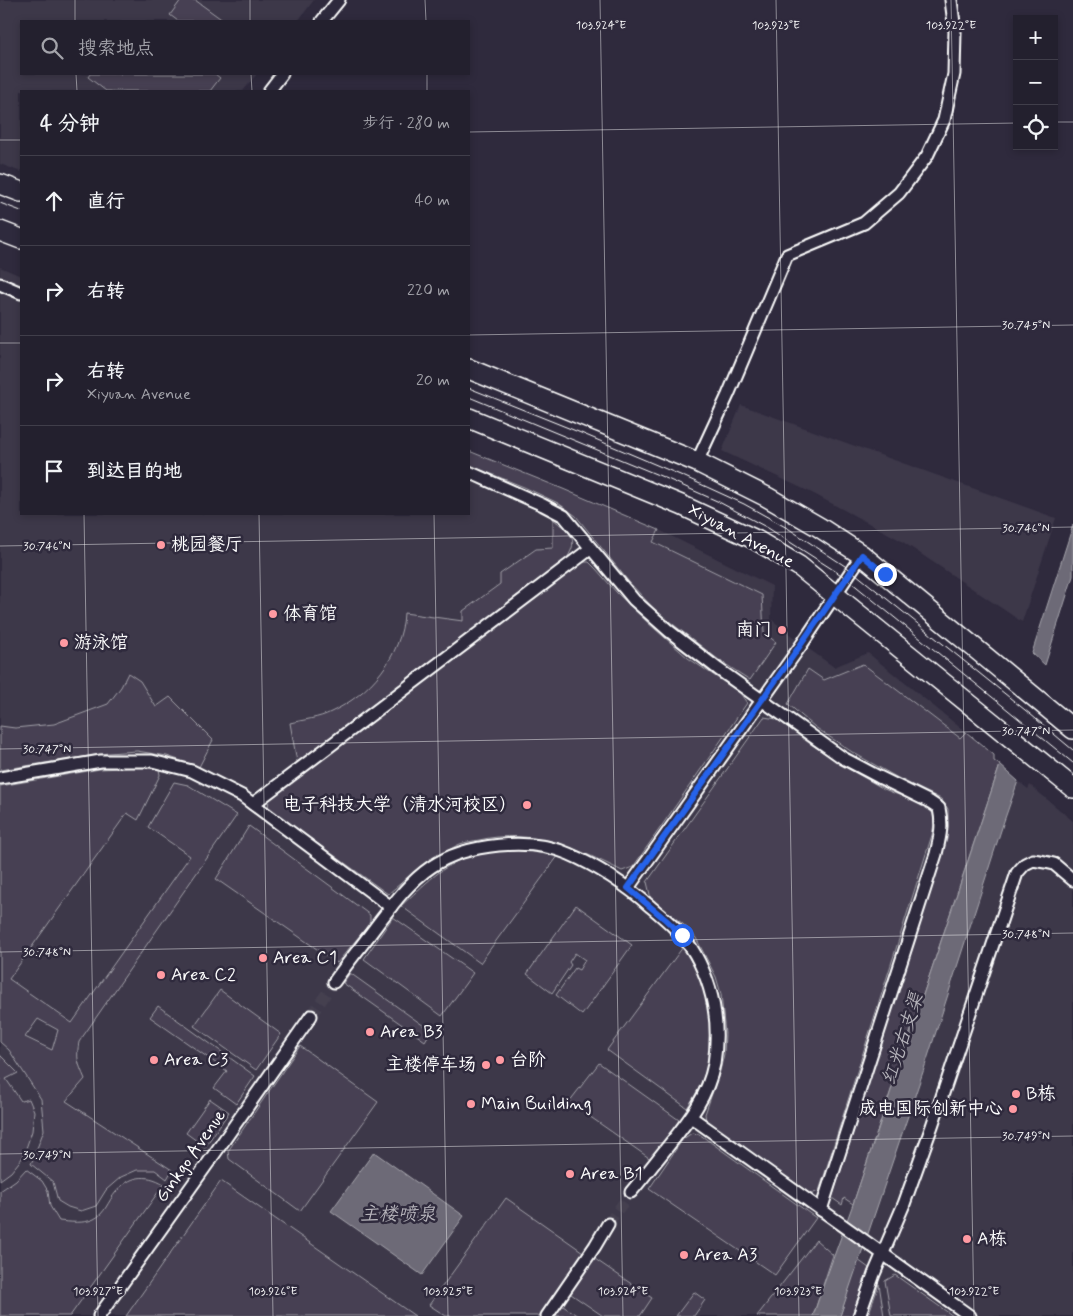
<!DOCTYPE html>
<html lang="zh">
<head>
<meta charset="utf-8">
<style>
  :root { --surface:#23202e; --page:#2f2d3a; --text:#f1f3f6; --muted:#a3a3aa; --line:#403e4a }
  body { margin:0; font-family:Mynerve,"LXGW WenKai TC",sans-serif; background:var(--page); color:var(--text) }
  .controls { position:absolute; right:15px; top:15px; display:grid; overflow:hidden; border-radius:0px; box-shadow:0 2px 8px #0003 }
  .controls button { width:45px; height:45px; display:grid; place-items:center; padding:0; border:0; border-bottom:1px solid var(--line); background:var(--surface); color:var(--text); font:25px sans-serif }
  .stop { position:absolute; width:15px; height:15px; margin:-11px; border:4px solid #2563eb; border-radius:50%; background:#fff }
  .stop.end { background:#2563eb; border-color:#fff; box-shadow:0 1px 5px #0008 }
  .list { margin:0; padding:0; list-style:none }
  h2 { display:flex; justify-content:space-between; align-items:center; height:65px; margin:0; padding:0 20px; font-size:21px }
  h2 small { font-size:16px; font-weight:400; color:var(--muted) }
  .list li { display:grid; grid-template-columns:32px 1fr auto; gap:15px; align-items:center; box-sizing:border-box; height:90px; padding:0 20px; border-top:1px solid var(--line) }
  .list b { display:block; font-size:19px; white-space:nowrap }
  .list p { margin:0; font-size:16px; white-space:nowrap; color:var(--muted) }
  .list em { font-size:16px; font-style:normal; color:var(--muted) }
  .icon { flex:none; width:28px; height:28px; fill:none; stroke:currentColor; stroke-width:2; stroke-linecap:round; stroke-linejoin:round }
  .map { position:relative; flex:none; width:1073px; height:1316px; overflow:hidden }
  .search { position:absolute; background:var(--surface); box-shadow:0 2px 8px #0003; left:20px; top:20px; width:450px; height:55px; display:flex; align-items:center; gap:12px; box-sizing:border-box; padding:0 18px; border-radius:0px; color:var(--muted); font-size:19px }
  .panel { position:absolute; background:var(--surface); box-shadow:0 2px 8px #0003; left:20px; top:90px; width:450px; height:425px; border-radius:0px }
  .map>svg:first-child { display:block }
</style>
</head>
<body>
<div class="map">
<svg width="1073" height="1316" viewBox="0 0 1073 1316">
  <rect width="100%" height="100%" fill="#2f2a3d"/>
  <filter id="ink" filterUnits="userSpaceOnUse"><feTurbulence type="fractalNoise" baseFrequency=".02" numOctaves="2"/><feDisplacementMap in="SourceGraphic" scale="10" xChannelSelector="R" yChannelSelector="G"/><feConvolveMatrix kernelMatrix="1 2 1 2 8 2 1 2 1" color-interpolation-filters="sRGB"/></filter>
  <g filter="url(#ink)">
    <g fill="#3c3749">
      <polygon points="0,0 314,0 298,21 21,21 21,74 257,74 243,91 21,91 21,172 0,164"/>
      <polygon points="0,267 21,276 21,514 469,514 469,451 563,489 659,530 772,586 771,619 802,644 834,667 868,653 994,755 994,761 1028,789 1030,785 1073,821 1073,1316 0,1316"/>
      <polygon points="741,405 1056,518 1022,622 900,540 812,493 722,451"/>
    </g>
    <g fill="#464152" stroke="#a2a0a8" fill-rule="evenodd">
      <polygon points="181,0 195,0 224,21 178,21 170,15"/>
      <polygon points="90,74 215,74 220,78 210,91 106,91 88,77"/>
      <polygon points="469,451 563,489 659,530 653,542 762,595 764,633 776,642 750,680 719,660 656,611 629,582 576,516 558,503 524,487 469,465"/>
      <path d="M553,519C569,532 580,538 567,558L297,762L290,723C302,720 320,718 331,712C370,694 402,656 404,613L463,621V611L500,584V574L536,549L553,548Z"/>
      <path d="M580,562H589L596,569L617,593L647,622L688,658L740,693L747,703L633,867L622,871C577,848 531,828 479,840C473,841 466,842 460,844C455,846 451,849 447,851C425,863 407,878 388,894L268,808L269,800Z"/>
      <polygon points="863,664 960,738 966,732 994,755 994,761 1000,765 853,1204 844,1198 842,1205 832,1198 947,839 948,826 948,809 941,799 898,778 852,752 815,727 788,704 808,669 824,680"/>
      <polygon points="128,673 140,681 156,707 170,697 213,740 199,767 167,756 137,751 108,753 0,770 0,726 15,728 54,724 108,704 121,687"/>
      <polygon points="764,717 777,719 809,743 849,769 884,789 928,807 933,814 934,824 932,835 824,1176 819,1191 811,1194 706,1121 705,1114 720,1071 724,1054 725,1034 721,994 716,977 696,938 683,924 651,899 647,882"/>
      <path d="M141,767L159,769L160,775L138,820L127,813L9,979L72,1023L190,856L148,827L174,782L188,785L237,815L79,1042C76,1059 78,1063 85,1079L66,1101L172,1170L167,1179L155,1170H137L121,1177L106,1190L96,1206L81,1211L68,1207L58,1201L53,1182L31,1164L44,1130L41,1099L9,1050L0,1042V786L100,769ZM38,1019L58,1030L52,1050L25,1037Z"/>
      <polygon points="249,826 370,915 370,923 337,963 216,879"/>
      <path d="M521,850L558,856L480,963L401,906C423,886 445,862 474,855C490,851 506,851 521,850Z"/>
      <polygon points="576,905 632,945 582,1015 556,995 575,968 579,970 585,960 575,953 569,962 571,965 552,993 527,974"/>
      <polygon points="393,917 473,973 442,1016 364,959"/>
      <path d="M683,947C689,959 697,970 702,982C706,991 708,1002 709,1012C715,1049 708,1077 687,1108L607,1050Z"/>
      <polygon points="350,973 431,1031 425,1041 343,983"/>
      <polygon points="220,990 281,1034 256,1070 194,1026"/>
      <polygon points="158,1006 255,1076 236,1104 214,1088 227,1071 150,1017"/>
      <polygon points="300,1046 378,1102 300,1211 229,1159 228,1151"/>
      <polygon points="0,1055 18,1073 6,1079 21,1101 29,1099 34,1111 32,1131 23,1157 11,1172 0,1180"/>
      <polygon points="599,1063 679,1120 652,1160 569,1102"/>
      <polygon points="210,1099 229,1112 205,1147 186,1133"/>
      <polygon points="692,1133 699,1134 816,1218 775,1275 649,1189 683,1139"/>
      <path d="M26,1169L42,1181L48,1191L50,1206L59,1221C69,1222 84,1224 94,1219C105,1214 108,1201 116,1192C129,1176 146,1173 164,1184L70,1316H0V1191L16,1180Z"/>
      <polygon points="221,1181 415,1316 126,1316"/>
      <polygon points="506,1198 583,1252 539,1316 446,1316 429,1305"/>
      <polygon points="816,1240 833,1255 813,1316 757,1316"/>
      <polygon points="592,1257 652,1298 640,1316 603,1316 568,1292"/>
      <polygon points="858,1260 869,1268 852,1316 840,1316"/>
      <polygon points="895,1275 953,1316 891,1316 885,1281"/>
      <polygon points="879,1284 884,1316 868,1316"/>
      <polygon points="694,1292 705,1300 694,1316 676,1316"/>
      <polygon points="560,1304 578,1316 553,1316"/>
    </g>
    <g fill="#6d6a77" stroke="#a7a6ad">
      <polygon points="1073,525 1073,576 1045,665 1032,653"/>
      <polygon points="1000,765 1018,781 1004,821 924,1069 840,1316 813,1316 822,1289 853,1204"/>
      <polygon points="374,1152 464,1216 422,1275 331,1211"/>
    </g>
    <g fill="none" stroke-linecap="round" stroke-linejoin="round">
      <g stroke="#443f50" stroke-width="11" stroke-dasharray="11 5.5" stroke-linecap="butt">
        <polyline points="311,1016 334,982"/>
        <polyline points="608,1224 631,1192"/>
      </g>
      <g stroke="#fff" stroke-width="15">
        <g id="minor">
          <polyline points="322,21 339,0"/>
          <polyline points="269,91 282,74"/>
          <polyline points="0,284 21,293"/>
          <polyline points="697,462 728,395 787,255 864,223 899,193 927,156 944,120 954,74 955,31 951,0"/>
          <path d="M469,472L543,505L564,516L634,600L669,631L718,669L843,758L879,777L930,802L939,808C943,827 940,836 936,854L821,1210"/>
          <polyline points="0,778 101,761 152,761 192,771 242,796 391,907"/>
          <polyline points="253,804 590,549"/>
          <polyline points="628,888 802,644 862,555"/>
          <path d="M334,982C348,962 363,944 377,925C393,904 409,882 431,867C466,843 531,837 569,854C599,867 627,886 651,907C668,921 684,935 695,954C714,988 720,1025 714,1064C708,1096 689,1120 669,1145C656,1161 644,1177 631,1192"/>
          <polyline points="691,1117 970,1316"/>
          <polyline points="99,1316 213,1156 311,1016"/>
          <polyline points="547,1316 595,1246 608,1224"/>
          <polyline points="859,1316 874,1274 904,1204 932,1126 1017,873 1025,864 1033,860 1045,862 1054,864 1073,880"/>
        </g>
      </g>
      <g stroke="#fff" stroke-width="22">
        <g id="primary">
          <polyline points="0,184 21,192"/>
          <polyline points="0,231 21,239"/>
          <polyline points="469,369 697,462 767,497 819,527 862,555 1073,729"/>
          <polyline points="469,418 681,505 756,540 799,566 1073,788"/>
        </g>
      </g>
      <use href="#minor" stroke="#2f2a3d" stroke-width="11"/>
      <use href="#primary" stroke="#2f2a3d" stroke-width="19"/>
      <g stroke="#fff" stroke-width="1">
        <polyline points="0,203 21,211"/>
        <polyline points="469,388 581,433 685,477 744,504 789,529 851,570 1030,714 1073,750"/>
        <polyline points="469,397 663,477 717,501 768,528 846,578 1073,763"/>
      </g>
    </g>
  </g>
  <g fill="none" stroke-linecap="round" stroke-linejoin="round" filter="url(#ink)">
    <path stroke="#2563eb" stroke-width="6" d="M682,935L666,920L628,888C706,777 787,668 862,555L885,574"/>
  </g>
  <path fill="none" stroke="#fff" stroke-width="1" stroke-opacity="0.45" d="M75,0V21M250,0V21M425,0L426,21M600,0L623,1316M776,0L799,1316M951,0L974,1316M76,74L77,91M251,74L252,91M427,74V91M1054,122H1073M469,132L1017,123M0,140H21M469,335L1073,325M0,343H21M84,514L98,1316M259,514L273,1316M434,514L448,1316M0,546L1073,527M0,749L1073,730M0,952L1073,933M0,1154L1073,1136"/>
  <g fill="#ff9aa2" stroke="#2f2a3d" stroke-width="2">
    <circle cx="161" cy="545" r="5"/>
    <circle cx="273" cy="614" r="5"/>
    <circle cx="782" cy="630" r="5"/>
    <circle cx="64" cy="643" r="5"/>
    <circle cx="527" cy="805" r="5"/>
    <circle cx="263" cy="958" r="5"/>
    <circle cx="161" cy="975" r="5"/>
    <circle cx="370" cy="1032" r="5"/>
    <circle cx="154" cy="1060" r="5"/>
    <circle cx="500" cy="1060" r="5"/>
    <circle cx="486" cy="1065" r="5"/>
    <circle cx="1016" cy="1094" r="5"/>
    <circle cx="471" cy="1104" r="5"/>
    <circle cx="1013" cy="1109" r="5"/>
    <circle cx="570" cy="1174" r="5"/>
    <circle cx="967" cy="1239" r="5"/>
    <circle cx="684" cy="1255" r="5"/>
  </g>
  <g text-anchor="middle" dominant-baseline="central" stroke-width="5" stroke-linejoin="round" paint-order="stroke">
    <g font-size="18" fill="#fff" stroke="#2f2a3d">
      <text transform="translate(741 536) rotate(28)">Xiyuan Avenue</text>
      <text transform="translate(191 1156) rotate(-55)">Ginkgo Avenue</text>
    </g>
    <g font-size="18" fill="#fff" stroke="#2f2a3d" text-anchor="start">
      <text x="171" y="545">桃园餐厅</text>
      <text x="283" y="614">体育馆</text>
      <text x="772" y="630" text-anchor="end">南门</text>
      <text x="74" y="643">游泳馆</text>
      <text x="517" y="805" text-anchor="end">电子科技大学（清水河校区）</text>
      <text x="273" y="958">Area C1</text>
      <text x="171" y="975">Area C2</text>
      <text x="380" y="1032">Area B3</text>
      <text x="164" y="1060">Area C3</text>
      <text x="510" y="1060">台阶</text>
      <text x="476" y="1065" text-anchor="end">主楼停车场</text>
      <text x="1026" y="1094">B栋</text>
      <text x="481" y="1104">Main Building</text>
      <text x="1003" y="1109" text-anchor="end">成电国际创新中心</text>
      <text x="580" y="1174">Area B1</text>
      <text x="977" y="1239">A栋</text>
      <text x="694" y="1255">Area A3</text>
    </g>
    <g font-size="19" font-style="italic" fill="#b6b4bb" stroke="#2f2a3d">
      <text transform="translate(903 1039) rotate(-72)">红光右支渠</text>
      <text x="398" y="1214">主楼喷泉</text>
    </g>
  </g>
  <g font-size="12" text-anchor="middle" fill="#fff" stroke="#2f2a3d" stroke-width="5" stroke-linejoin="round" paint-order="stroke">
    <text x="601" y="29">103.924°E</text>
    <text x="776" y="29">103.923°E</text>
    <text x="951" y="29">103.922°E</text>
    <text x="1026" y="329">30.745°N</text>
    <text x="1026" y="532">30.746°N</text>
    <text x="47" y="550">30.746°N</text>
    <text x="1026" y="735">30.747°N</text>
    <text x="47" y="753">30.747°N</text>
    <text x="1026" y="938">30.748°N</text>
    <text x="47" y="956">30.748°N</text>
    <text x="1026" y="1140">30.749°N</text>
    <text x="47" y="1159">30.749°N</text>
    <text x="98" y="1295">103.927°E</text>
    <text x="273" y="1295">103.926°E</text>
    <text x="448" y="1295">103.925°E</text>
    <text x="623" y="1295">103.924°E</text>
    <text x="798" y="1295">103.923°E</text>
    <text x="974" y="1295">103.922°E</text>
  </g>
</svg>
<div class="controls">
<button>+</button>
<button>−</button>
<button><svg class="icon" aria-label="locate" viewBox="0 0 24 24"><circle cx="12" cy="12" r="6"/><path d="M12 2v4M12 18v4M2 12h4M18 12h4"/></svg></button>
</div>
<div class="stop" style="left:682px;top:935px"></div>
<div class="stop end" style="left:885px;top:574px"></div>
<div class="search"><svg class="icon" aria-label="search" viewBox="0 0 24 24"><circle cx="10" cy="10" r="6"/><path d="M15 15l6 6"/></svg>搜索地点</div>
<section class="panel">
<h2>4 分钟<small>步行 · 280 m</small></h2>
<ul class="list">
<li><svg class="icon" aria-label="ahead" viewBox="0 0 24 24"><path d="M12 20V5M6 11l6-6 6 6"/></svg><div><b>直行</b></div><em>40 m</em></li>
<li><svg class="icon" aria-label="right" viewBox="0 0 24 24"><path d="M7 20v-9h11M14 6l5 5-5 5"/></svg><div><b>右转</b></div><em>220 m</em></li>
<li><svg class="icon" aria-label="right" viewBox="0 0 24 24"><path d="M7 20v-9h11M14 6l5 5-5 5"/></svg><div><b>右转</b><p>Xiyuan Avenue</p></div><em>20 m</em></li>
<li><svg class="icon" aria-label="arrive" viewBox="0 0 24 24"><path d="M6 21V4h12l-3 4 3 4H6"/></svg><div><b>到达目的地</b></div></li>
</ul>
</section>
</div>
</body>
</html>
